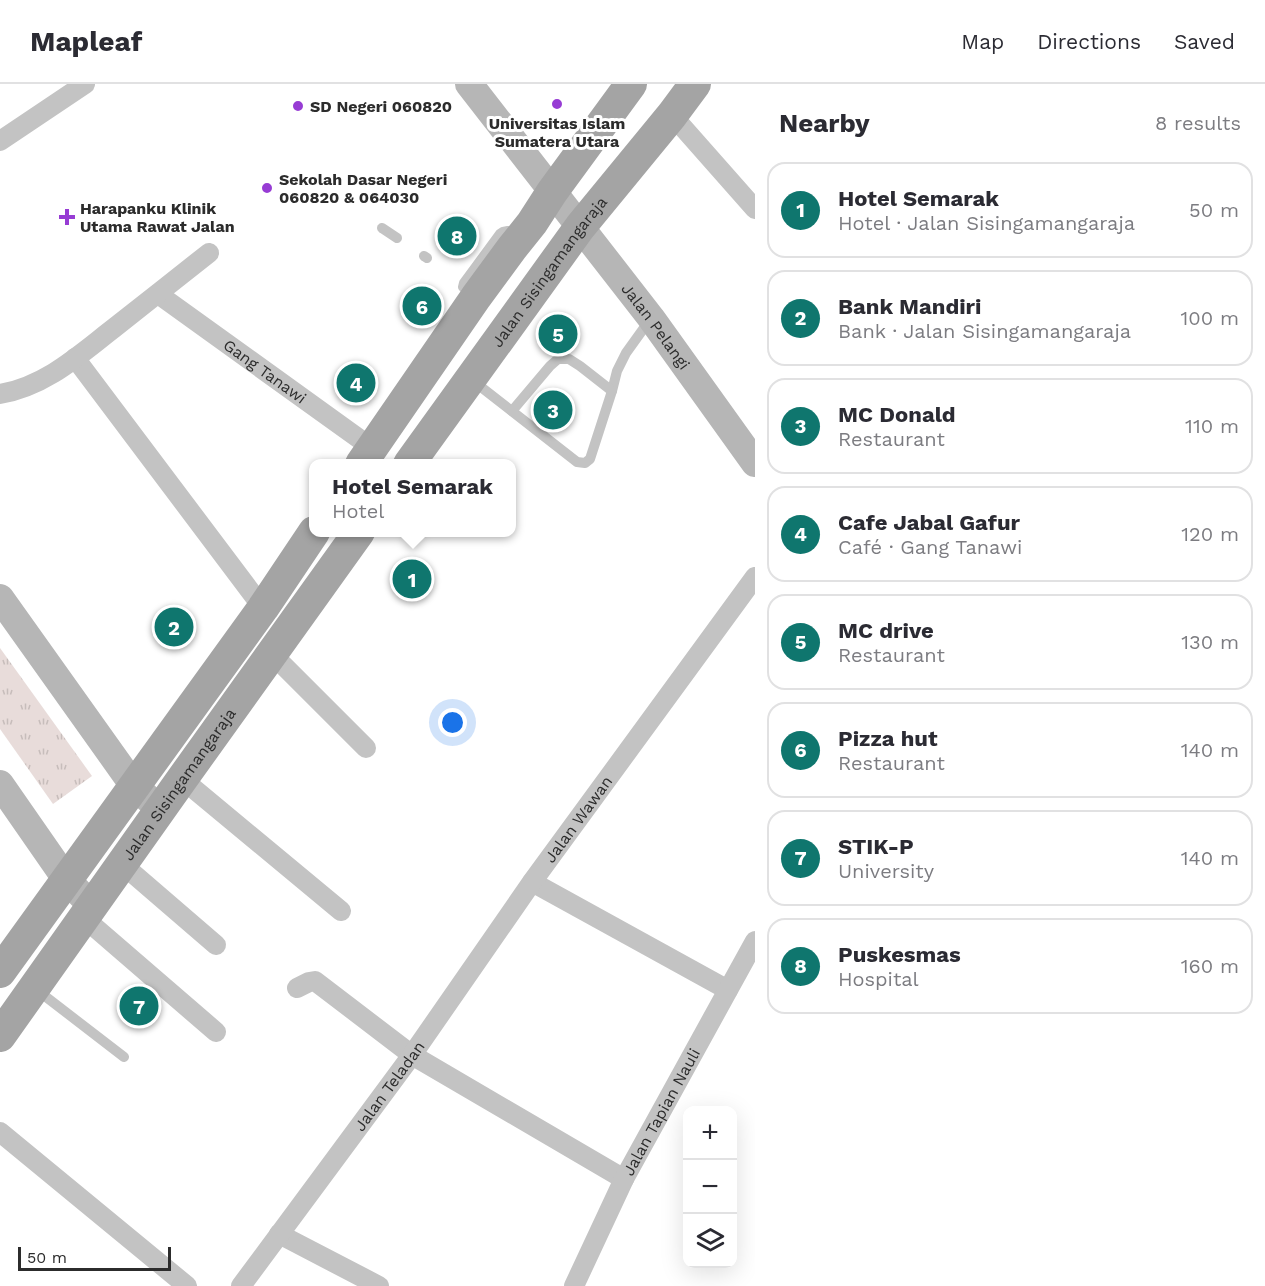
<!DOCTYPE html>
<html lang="en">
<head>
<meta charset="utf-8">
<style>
  :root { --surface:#fff; --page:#f2f2f3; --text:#2b2b33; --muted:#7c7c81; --line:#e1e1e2; --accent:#0f766e }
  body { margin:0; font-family:"Work Sans",sans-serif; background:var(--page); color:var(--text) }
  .controls { position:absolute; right:18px; bottom:18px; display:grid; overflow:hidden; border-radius:12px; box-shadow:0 6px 24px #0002 }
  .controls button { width:54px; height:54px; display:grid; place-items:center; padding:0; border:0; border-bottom:2px solid var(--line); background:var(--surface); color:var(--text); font:30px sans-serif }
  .scale { position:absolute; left:18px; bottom:15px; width:153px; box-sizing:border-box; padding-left:6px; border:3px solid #2c2c2c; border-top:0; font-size:16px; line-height:21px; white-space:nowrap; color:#2c2c2c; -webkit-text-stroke:4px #fff; paint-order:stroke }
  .you { position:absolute; left:453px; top:639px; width:21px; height:21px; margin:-15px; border:4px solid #fff; border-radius:50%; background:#1a73e8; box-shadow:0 0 0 9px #1a73e833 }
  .badge { display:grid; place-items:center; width:39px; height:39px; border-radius:50%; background:var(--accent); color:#fff; font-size:20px; font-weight:700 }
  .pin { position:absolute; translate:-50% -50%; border:3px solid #fff; box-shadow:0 2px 6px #0006 }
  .popup { position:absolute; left:309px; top:375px; width:207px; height:78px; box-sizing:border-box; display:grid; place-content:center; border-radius:12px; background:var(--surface); filter:drop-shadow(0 2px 4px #0005); font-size:20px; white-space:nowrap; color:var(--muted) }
  .popup b { font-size:22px; color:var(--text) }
  .popup::after { content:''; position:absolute; left:50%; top:100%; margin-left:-12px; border:12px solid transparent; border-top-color:var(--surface) }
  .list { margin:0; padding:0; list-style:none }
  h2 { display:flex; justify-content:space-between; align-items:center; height:78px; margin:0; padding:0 24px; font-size:26px }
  h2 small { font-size:20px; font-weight:400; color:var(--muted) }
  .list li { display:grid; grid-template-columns:39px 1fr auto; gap:18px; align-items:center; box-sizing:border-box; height:96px; margin:0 12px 12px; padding:0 12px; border:2px solid var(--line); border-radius:18px }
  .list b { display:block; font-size:22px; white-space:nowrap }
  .list p { margin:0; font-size:20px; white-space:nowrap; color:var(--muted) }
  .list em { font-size:20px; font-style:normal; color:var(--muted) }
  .icon { flex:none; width:33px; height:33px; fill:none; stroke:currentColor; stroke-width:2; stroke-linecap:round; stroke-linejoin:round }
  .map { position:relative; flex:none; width:755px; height:1202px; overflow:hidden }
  header { display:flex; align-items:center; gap:36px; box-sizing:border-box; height:84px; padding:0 30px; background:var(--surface); border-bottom:2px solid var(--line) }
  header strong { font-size:28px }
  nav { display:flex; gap:33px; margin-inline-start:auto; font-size:21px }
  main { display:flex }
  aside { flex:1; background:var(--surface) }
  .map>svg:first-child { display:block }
</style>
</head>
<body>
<header>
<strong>Mapleaf</strong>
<nav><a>Map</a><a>Directions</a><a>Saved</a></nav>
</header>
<main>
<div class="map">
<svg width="755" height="1202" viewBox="0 0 755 1202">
  <defs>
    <pattern id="grass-tufts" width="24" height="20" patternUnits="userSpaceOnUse" patternTransform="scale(1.5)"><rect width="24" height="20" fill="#e8dcda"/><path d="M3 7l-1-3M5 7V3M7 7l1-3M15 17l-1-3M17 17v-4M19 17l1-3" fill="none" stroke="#c7bdbb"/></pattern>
  </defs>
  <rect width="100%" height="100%" fill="#fff"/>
  <polygon fill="url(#grass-tufts)" points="0,564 92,692 53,720 0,645"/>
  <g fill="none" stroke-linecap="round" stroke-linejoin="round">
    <g stroke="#c3c3c3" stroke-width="10">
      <polyline points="382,144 397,154"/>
      <polyline points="424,172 427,174"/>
      <polyline points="473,211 463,203 464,199 500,150 503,148 508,147 511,158"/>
      <polyline points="472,296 577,378 585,379 590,375 612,307 617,287 626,269 649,237"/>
      <polyline points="512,327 550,282 558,275 569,275 580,282 612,307"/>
      <polyline points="37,906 124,973"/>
    </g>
    <g stroke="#c3c3c3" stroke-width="20">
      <polyline points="672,31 755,125"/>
      <polyline points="0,57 85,0"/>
      <path id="s1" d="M158,210L372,364"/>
      <polyline points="75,274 263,524"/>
      <path d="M0,310C46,302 79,271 114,244C146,219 177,194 209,169"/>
      <polyline points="272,570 366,664"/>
      <polyline points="182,695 341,827"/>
      <polyline points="122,780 216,861"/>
      <polyline points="532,798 728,906"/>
      <polyline points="84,834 216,948"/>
      <polyline points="297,904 309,898 315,897 412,971 624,1095"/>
      <polyline points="0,1048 187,1202"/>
      <polyline points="279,1150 379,1202"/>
      <path id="s2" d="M241,1202L412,971L532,798L755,493"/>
      <path id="s3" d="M574,1202L624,1095L755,857"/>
    </g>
    <g stroke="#b6b6b6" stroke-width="28">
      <path id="s4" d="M469,0L651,234L755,379"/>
      <polyline points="0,514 134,702 161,726"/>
      <polyline points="0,700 66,795 92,822"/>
    </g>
    <g stroke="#a4a4a4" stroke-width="32">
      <polyline points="361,380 476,213 512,164 532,139 552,108 631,0"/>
      <path id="s5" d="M409,380L580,143L672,31L695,0"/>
      <polyline points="0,888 263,524 314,448"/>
      <path id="s6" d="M0,952L182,695L359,448"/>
    </g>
  </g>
  <g fill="#973cd4" stroke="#fff" stroke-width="2">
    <circle cx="557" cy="20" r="6"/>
    <circle cx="298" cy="22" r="6"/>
    <circle cx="267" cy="104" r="6"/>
    <path d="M64 124h6v6h6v6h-6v6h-6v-6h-6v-6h6z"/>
  </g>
  <g text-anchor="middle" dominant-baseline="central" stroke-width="6" stroke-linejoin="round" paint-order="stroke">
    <g font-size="16" font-weight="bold" fill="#2c2c2c" stroke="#fff" text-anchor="start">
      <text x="310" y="22">SD Negeri 060820</text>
      <text x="557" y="39" text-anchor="middle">Universitas Islam<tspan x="557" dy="18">Sumatera Utara</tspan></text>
      <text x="279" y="95">Sekolah Dasar Negeri<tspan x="279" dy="18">060820 &amp; 064030</tspan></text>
      <text x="80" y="124">Harapanku Klinik<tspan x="80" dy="18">Utama Rawat Jalan</tspan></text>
    </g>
    <g font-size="16" fill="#2c2c2c" stroke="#fff">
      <text stroke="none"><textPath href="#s5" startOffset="238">Jalan Sisingamangaraja</textPath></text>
      <text stroke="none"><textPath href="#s4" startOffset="306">Jalan Pelangi</textPath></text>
      <text stroke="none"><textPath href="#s1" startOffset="132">Gang Tanawi</textPath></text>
      <text stroke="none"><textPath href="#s6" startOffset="309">Jalan Sisingamangaraja</textPath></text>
      <text stroke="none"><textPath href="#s2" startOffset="576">Jalan Wawan</textPath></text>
      <text stroke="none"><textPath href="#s2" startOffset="249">Jalan Teladan</textPath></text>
      <text stroke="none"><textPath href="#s3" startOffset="195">Jalan Tapian Nauli</textPath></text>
    </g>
  </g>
</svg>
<div class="controls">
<button>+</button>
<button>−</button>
<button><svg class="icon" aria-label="layers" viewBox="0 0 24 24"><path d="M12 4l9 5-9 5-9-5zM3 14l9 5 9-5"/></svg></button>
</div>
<div class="scale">50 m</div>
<div class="you"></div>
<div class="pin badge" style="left:412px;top:495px">1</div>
<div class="popup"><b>Hotel Semarak</b>Hotel</div>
<div class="pin badge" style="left:174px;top:543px">2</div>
<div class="pin badge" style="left:553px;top:326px">3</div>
<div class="pin badge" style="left:356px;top:299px">4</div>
<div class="pin badge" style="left:558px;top:250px">5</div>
<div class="pin badge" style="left:422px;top:222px">6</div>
<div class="pin badge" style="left:139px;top:922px">7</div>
<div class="pin badge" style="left:457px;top:152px">8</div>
</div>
<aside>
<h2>Nearby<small>8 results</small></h2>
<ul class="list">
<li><span class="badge">1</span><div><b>Hotel Semarak</b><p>Hotel · Jalan Sisingamangaraja</p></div><em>50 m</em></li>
<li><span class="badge">2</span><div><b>Bank Mandiri</b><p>Bank · Jalan Sisingamangaraja</p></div><em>100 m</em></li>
<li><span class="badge">3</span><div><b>MC Donald</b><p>Restaurant</p></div><em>110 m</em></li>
<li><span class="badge">4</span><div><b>Cafe Jabal Gafur</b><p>Café · Gang Tanawi</p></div><em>120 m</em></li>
<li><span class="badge">5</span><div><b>MC drive</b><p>Restaurant</p></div><em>130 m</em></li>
<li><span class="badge">6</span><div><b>Pizza hut</b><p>Restaurant</p></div><em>140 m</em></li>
<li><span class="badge">7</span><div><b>STIK-P</b><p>University</p></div><em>140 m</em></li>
<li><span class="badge">8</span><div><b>Puskesmas</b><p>Hospital</p></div><em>160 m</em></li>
</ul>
</aside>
</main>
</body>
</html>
